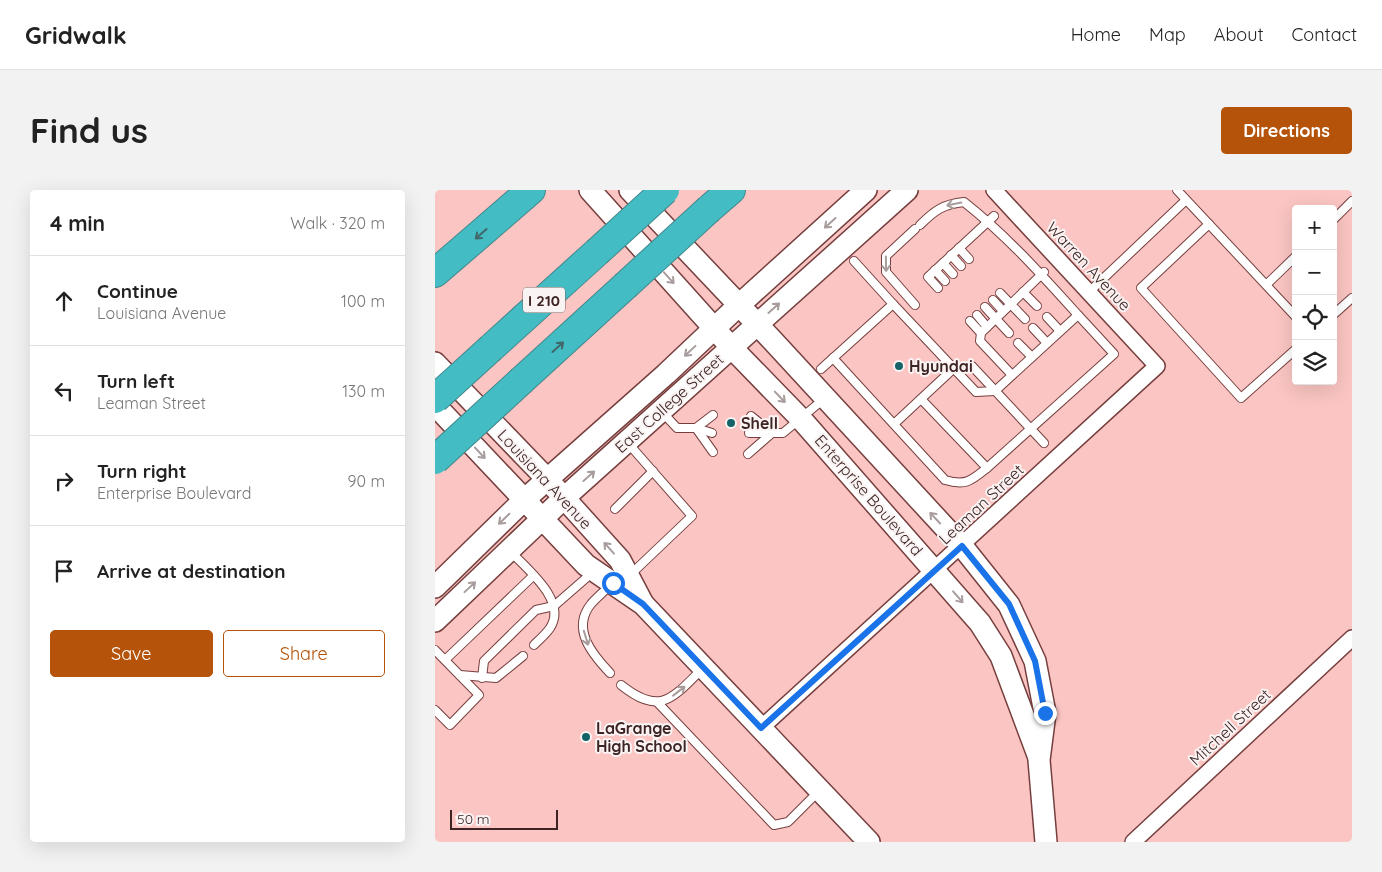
<!DOCTYPE html>
<html lang="en">
<head>
<meta charset="utf-8">
<style>
  :root { --surface:#fff; --page:#f2f2f2; --text:#222; --muted:#767676; --line:#e0e0e0; --accent:#b45309 }
  body { margin:0; font-family:Quicksand,sans-serif; background:var(--page); color:var(--text) }
  .controls { position:absolute; right:15px; top:15px; display:grid; overflow:hidden; border-radius:5px; box-shadow:0 5px 20px #0002 }
  .controls button { width:45px; height:45px; display:grid; place-items:center; padding:0; border:0; border-bottom:1px solid var(--line); background:var(--surface); color:var(--text); font:25px sans-serif }
  .scale { position:absolute; left:15px; bottom:12px; width:108px; box-sizing:border-box; padding-left:5px; border:2px solid #3d2423; border-top:0; font-size:14px; line-height:18px; white-space:nowrap; color:#3d2423; -webkit-text-stroke:4px #faf3f3; paint-order:stroke }
  .stop { position:absolute; width:15px; height:15px; margin:-11px; border:4px solid #1a73e8; border-radius:50%; background:#fff }
  .stop.end { background:#1a73e8; border-color:#fff; box-shadow:0 1px 5px #0008 }
  .list { margin:0; padding:0; list-style:none }
  h2 { display:flex; justify-content:space-between; align-items:center; height:65px; margin:0; padding:0 20px; font-size:21px }
  h2 small { font-size:16px; font-weight:400; color:var(--muted) }
  .list li { display:grid; grid-template-columns:32px 1fr auto; gap:15px; align-items:center; box-sizing:border-box; height:90px; padding:0 20px; border-top:1px solid var(--line) }
  .list b { display:block; font-size:19px; white-space:nowrap }
  .list p { margin:0; font-size:16px; white-space:nowrap; color:var(--muted) }
  .list em { font-size:16px; font-style:normal; color:var(--muted) }
  .actions { display:flex; gap:10px; padding:15px 20px }
  .actions a { flex:1; padding:11px 0; border:1px solid var(--accent); border-radius:5px; text-align:center; font-size:18px; color:var(--accent) }
  .actions .main { background:var(--accent); color:#fff }
  .icon { flex:none; width:28px; height:28px; fill:none; stroke:currentColor; stroke-width:2; stroke-linecap:round; stroke-linejoin:round }
  .map { position:relative; flex:none; width:917px; height:652px; overflow:hidden; border-radius:5px }
  header { display:flex; align-items:center; gap:30px; box-sizing:border-box; height:70px; padding:0 25px; background:var(--surface); border-bottom:1px solid var(--line) }
  header strong { font-size:24px }
  nav { display:flex; gap:28px; margin-inline-start:auto; font-size:18px }
  .intro { display:flex; align-items:center; justify-content:space-between; box-sizing:border-box; height:120px; padding:0 30px }
  h1 { margin:0; font-size:35px }
  .button { padding:12px 22px; border-radius:5px; background:var(--accent); color:#fff; font-size:18px; font-weight:700 }
  main { display:flex; gap:30px; padding:0 30px }
  aside { flex:1; background:var(--surface); border-radius:5px; box-shadow:0 5px 20px #0002 }
  .map>svg:first-child { display:block }
</style>
</head>
<body>
<header>
<strong>Gridwalk</strong>
<nav><a>Home</a><a>Map</a><a>About</a><a>Contact</a></nav>
</header>
<div class="intro"><h1>Find us</h1><a class="button">Directions</a></div>
<main>
<aside>
<h2>4 min<small>Walk · 320 m</small></h2>
<ul class="list">
<li><svg class="icon" aria-label="ahead" viewBox="0 0 24 24"><path d="M12 20V5M6 11l6-6 6 6"/></svg><div><b>Continue</b><p>Louisiana Avenue</p></div><em>100 m</em></li>
<li><svg class="icon" aria-label="left" viewBox="0 0 24 24"><path d="M17 20v-9H6M10 6l-5 5 5 5"/></svg><div><b>Turn left</b><p>Leaman Street</p></div><em>130 m</em></li>
<li><svg class="icon" aria-label="right" viewBox="0 0 24 24"><path d="M7 20v-9h11M14 6l5 5-5 5"/></svg><div><b>Turn right</b><p>Enterprise Boulevard</p></div><em>90 m</em></li>
<li><svg class="icon" aria-label="arrive" viewBox="0 0 24 24"><path d="M6 21V4h12l-3 4 3 4H6"/></svg><div><b>Arrive at destination</b></div></li>
</ul>
<div class="actions"><a class="main">Save</a><a>Share</a></div>
</aside>
<div class="map">
<svg width="917" height="652" viewBox="0 0 917 652">
  <rect width="100%" height="100%" fill="#fac5c2"/>
  <g fill="none" stroke-linecap="round" stroke-linejoin="round">
    <g stroke="#763f3e" stroke-width="10">
      <g id="lane">
        <polyline points="742,0 861,127"/>
        <polyline points="898,30 917,11"/>
        <polyline points="774,34 706,98 806,208 861,159"/>
        <polyline points="524,58 534,69"/>
        <polyline points="516,65 526,76"/>
        <polyline points="508,73 518,84"/>
        <polyline points="500,80 510,91"/>
        <polyline points="832,94 861,66"/>
        <polyline points="503,98 493,87 559,26"/>
        <polyline points="588,102 602,116"/>
        <polyline points="654,102 751,10"/>
        <polyline points="565,103 590,129"/>
        <polyline points="558,110 568,121"/>
        <path d="M458,114L541,202L560,201L643,125C607,85 571,45 529,12C508,14 499,21 485,35"/>
        <polyline points="480,115 451,82 451,66 480,39"/>
        <polyline points="550,117 574,143"/>
        <polyline points="542,125 552,137"/>
        <polyline points="898,125 917,108"/>
        <polyline points="612,127 625,141"/>
        <polyline points="535,131 546,143"/>
        <polyline points="598,138 612,153"/>
        <polyline points="583,153 597,167"/>
        <path d="M398,168L510,290C531,296 536,291 552,278L679,164L643,125"/>
        <polyline points="537,176 609,253"/>
        <polyline points="386,179 458,114 419,71"/>
        <polyline points="577,185 545,151 546,143 609,82"/>
        <polyline points="486,209 552,278"/>
        <polyline points="227,222 242,238 261,238 277,243"/>
        <polyline points="459,234 518,179"/>
        <polyline points="314,243 348,243 390,208"/>
        <polyline points="192,252 257,326 195,385"/>
        <polyline points="278,262 261,238 278,225"/>
        <polyline points="313,264 337,243 316,226"/>
        <polyline points="180,319 218,281"/>
        <path d="M75,361C92,379 133,411 115,438C111,444 104,450 99,455"/>
        <polyline points="0,460 44,505 15,535 0,520"/>
        <polyline points="10,470 98,386"/>
        <path d="M175,483C157,464 136,439 156,414C162,407 170,401 176,394"/>
        <polyline points="25,485 61,488 88,466"/>
        <polyline points="47,488 49,471 101,420 119,416 158,382"/>
        <path d="M186,495C225,526 237,509 267,479"/>
        <polyline points="223,513 339,635 353,632 383,602"/>
      </g>
    </g>
    <g stroke="#763f3e" stroke-width="18">
      <g id="street">
        <polyline points="326,538 722,176 559,0"/>
        <polyline points="698,652 917,448"/>
      </g>
    </g>
    <g stroke="#763f3e" stroke-width="24">
      <g id="secondary">
        <polyline points="155,0 296,157 366,229 545,433 566,466 603,565"/>
        <polyline points="195,0 338,151 527,356 574,415 600,471 610,523 604,570 611,652"/>
        <polyline points="0,173 112,289 185,370 207,412"/>
        <polyline points="0,215 151,375 208,414 434,652"/>
        <polyline points="0,397 89,310 231,184 303,116 431,0"/>
        <polyline points="0,431 129,308 472,0"/>
      </g>
    </g>
    <g stroke="#42878c" stroke-width="30">
      <g id="highway">
        <polyline points="274,19 296,0"/>
        <polyline points="0,83 96,0"/>
        <polyline points="56,158 162,62"/>
        <polyline points="87,190 190,96"/>
      </g>
    </g>
    <use href="#lane" stroke="#fff" stroke-width="8"/>
    <use href="#street" stroke="#fff" stroke-width="15"/>
    <use href="#secondary" stroke="#fff" stroke-width="21"/>
    <use href="#highway" stroke="#44bcc4" stroke-width="28"/>
    <g stroke="#42878c" stroke-width="30" stroke-linecap="butt">
      <g id="highway-bridge">
        <polyline points="162,62 230,0"/>
        <polyline points="190,96 274,19"/>
        <polyline points="0,209 56,158"/>
        <polyline points="0,270 87,190"/>
      </g>
    </g>
    <use href="#highway-bridge" stroke="#44bcc4" stroke-width="28"/>
  </g>
  <defs><path id="oneway-shaft" d="M-6 0H5M1.5-3L5.5 0L1.5 3" fill="none" stroke-width="1.6" stroke-linecap="round" stroke-linejoin="round" transform="scale(1.25)"/></defs>
  <g stroke="#a89c9c">
    <use href="#oneway-shaft" transform="translate(519 14) rotate(169)"/>
    <use href="#oneway-shaft" transform="translate(395 33) rotate(138)"/>
    <use href="#oneway-shaft" transform="translate(451 74) rotate(89)"/>
    <use href="#oneway-shaft" transform="translate(234 88) rotate(48)"/>
    <use href="#oneway-shaft" transform="translate(339 118) rotate(-42)"/>
    <use href="#oneway-shaft" transform="translate(255 161) rotate(137)"/>
    <use href="#oneway-shaft" transform="translate(345 207) rotate(46)"/>
    <use href="#oneway-shaft" transform="translate(45 263) rotate(47)"/>
    <use href="#oneway-shaft" transform="translate(154 286) rotate(-42)"/>
    <use href="#oneway-shaft" transform="translate(500 328) rotate(-133)"/>
    <use href="#oneway-shaft" transform="translate(69 329) rotate(136)"/>
    <use href="#oneway-shaft" transform="translate(174 358) rotate(-132)"/>
    <use href="#oneway-shaft" transform="translate(35 397) rotate(-43)"/>
    <use href="#oneway-shaft" transform="translate(523 407) rotate(49)"/>
    <use href="#oneway-shaft" transform="translate(151 448) rotate(73)"/>
    <use href="#oneway-shaft" transform="translate(244 501) rotate(-38)"/>
  </g>
  <g stroke="#40686b">
    <use href="#oneway-shaft" transform="translate(46 44) rotate(139)"/>
    <use href="#oneway-shaft" transform="translate(123 157) rotate(-42)"/>
  </g>
  <g fill="none" stroke-linecap="round" stroke-linejoin="round">
    <polyline stroke="#1a73e8" stroke-width="6" points="178,393 208,414 326,538 527,356 574,414 600,471 610,523"/>
  </g>
  <g fill="#136368" stroke="#faf3f3" stroke-width="2">
    <circle cx="464" cy="176" r="5"/>
    <circle cx="296" cy="233" r="5"/>
    <circle cx="151" cy="547" r="5"/>
  </g>
  <g text-anchor="middle" dominant-baseline="central" stroke-width="4" stroke-linejoin="round" paint-order="stroke">
    <rect fill="#faf3f3" stroke="#766261" stroke-width="1" x="88" y="97.5" width="42" height="25" rx="4"/>
    <g font-size="15" font-weight="bold" fill="#3d2423">
      <text x="109" y="110">I 210</text>
    </g>
    <g font-size="16" fill="#3d2423" stroke="#faf3f3">
      <text transform="translate(654 76) rotate(47)">Warren Avenue</text>
      <text transform="translate(234 213) rotate(-42)">East College Street</text>
      <text transform="translate(110 289) rotate(47)">Louisiana Avenue</text>
      <text transform="translate(434 305) rotate(49)">Enterprise Boulevard</text>
      <text transform="translate(546 314) rotate(-43)">Leaman Street</text>
      <text transform="translate(795 537) rotate(-43)">Mitchell Street</text>
    </g>
    <g font-size="16" font-weight="bold" fill="#3d2423" stroke="#faf3f3" text-anchor="start">
      <text x="474" y="176">Hyundai</text>
      <text x="306" y="233">Shell</text>
      <text x="161" y="538">LaGrange<tspan x="161" dy="18">High School</tspan></text>
    </g>
  </g>
</svg>
<div class="controls">
<button>+</button>
<button>−</button>
<button><svg class="icon" aria-label="locate" viewBox="0 0 24 24"><circle cx="12" cy="12" r="6"/><path d="M12 2v4M12 18v4M2 12h4M18 12h4"/></svg></button>
<button><svg class="icon" aria-label="layers" viewBox="0 0 24 24"><path d="M12 4l9 5-9 5-9-5zM3 14l9 5 9-5"/></svg></button>
</div>
<div class="scale">50 m</div>
<div class="stop" style="left:178px;top:393px"></div>
<div class="stop end" style="left:610px;top:523px"></div>
</div>
</main>
</body>
</html>
